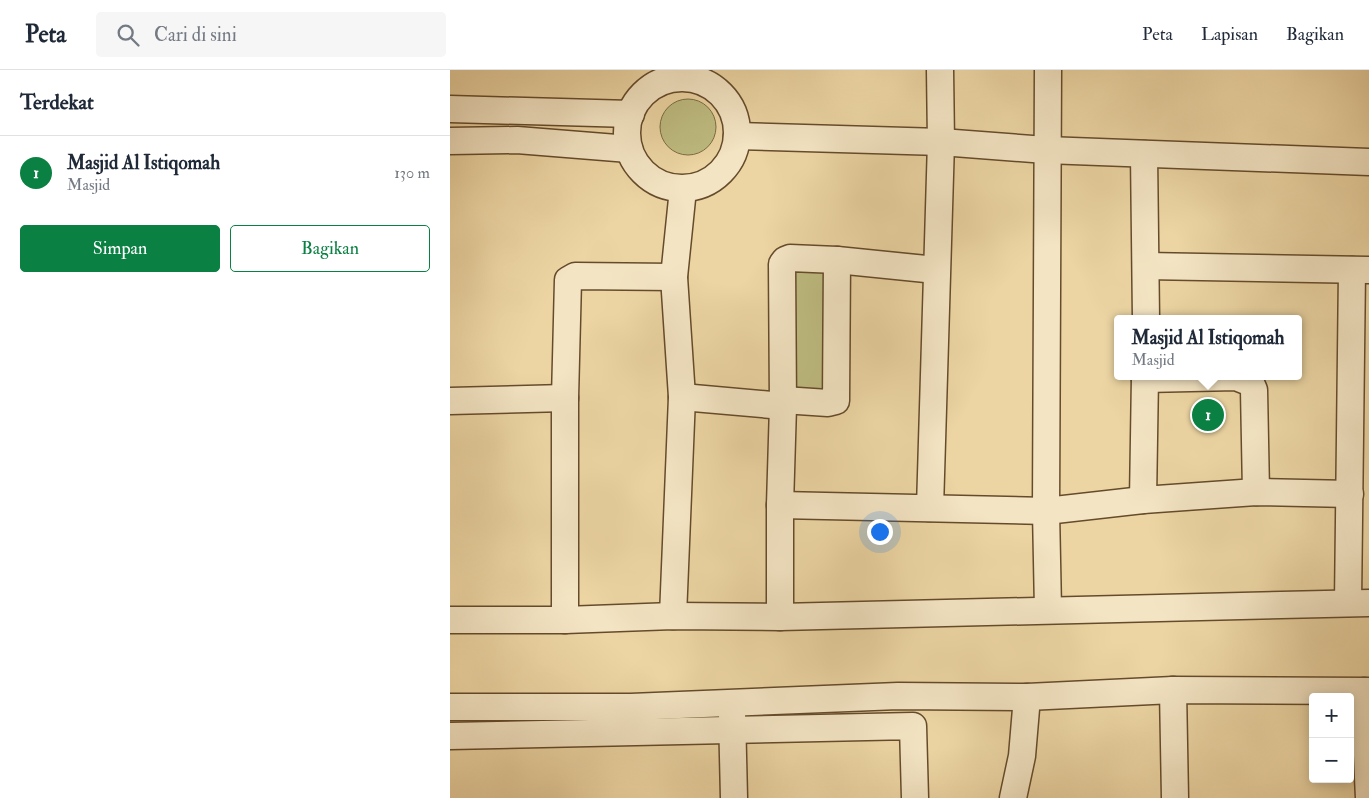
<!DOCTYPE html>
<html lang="id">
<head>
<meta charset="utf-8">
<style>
  :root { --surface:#fff; --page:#f6f6f7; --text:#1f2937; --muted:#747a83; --line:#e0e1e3; --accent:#0b8043 }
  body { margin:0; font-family:"IM FELL Double Pica",serif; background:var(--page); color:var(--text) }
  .controls { position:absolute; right:15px; bottom:15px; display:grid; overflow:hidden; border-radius:5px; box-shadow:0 2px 12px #0003 }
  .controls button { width:45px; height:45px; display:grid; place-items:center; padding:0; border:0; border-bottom:1px solid var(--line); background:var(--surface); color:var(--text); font:25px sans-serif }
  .you { position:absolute; left:429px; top:461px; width:18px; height:18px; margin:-12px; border:4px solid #fff; border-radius:50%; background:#1a73e8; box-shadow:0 0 0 8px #1a73e833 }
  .badge { display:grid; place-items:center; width:32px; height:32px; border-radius:50%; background:var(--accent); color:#fff; font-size:16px; font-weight:700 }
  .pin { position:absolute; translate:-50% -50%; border:2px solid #fff; box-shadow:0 1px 5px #0006 }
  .popup { position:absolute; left:664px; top:245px; width:188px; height:65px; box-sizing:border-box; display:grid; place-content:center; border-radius:5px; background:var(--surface); filter:drop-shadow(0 1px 4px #0005); font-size:16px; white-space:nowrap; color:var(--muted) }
  .popup b { font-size:19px; color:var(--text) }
  .popup::after { content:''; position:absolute; left:50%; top:100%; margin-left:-10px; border:10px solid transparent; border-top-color:var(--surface) }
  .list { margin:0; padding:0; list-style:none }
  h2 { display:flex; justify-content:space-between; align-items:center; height:65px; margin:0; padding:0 20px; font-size:21px }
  h2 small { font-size:16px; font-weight:400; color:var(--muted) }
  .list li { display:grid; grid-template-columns:32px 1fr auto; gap:15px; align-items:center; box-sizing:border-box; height:75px; padding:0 20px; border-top:1px solid var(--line) }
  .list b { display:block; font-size:19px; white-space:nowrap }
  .list p { margin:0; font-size:16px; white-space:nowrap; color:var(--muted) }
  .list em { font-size:16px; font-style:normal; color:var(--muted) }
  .actions { display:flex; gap:10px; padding:15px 20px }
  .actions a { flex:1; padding:11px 0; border:1px solid var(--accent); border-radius:5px; text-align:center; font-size:18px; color:var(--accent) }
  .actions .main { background:var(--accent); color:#fff }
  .icon { flex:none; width:28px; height:28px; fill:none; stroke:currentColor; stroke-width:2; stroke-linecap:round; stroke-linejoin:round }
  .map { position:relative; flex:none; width:919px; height:728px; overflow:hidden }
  header { display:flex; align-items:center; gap:30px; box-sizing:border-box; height:70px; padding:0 25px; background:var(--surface); border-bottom:1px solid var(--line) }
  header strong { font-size:24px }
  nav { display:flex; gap:28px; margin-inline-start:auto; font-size:18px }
  .search { width:350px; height:45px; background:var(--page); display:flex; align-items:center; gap:12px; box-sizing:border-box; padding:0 18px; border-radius:5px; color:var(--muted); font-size:19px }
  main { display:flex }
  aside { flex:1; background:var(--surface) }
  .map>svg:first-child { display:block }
</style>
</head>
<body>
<header>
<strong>Peta</strong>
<div class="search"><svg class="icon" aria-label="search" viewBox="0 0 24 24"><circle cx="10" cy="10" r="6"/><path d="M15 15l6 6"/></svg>Cari di sini</div>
<nav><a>Peta</a><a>Lapisan</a><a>Bagikan</a></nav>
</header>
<main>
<aside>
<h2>Terdekat<small></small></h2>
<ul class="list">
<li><span class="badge">1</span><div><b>Masjid Al Istiqomah</b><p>Masjid</p></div><em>130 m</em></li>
</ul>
<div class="actions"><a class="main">Simpan</a><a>Bagikan</a></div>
</aside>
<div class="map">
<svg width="919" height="728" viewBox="0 0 919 728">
  <rect width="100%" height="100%" fill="#ecd5a3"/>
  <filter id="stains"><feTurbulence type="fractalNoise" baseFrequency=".004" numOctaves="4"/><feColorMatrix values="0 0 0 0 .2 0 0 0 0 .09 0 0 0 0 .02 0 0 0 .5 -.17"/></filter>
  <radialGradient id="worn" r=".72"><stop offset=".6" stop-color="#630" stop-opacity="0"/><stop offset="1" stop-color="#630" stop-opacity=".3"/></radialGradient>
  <g fill="#bebc81" stroke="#7b6c42">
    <circle cx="238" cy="57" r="28"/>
    <polygon points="387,191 385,331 334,329 334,192"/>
  </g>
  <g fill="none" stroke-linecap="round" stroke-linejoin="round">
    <g stroke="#654b2c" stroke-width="29">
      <g id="minor">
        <circle cx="232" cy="63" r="55"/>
        <polyline points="0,39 181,44"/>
        <polyline points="287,66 491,72 596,80 919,92"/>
        <polyline points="0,71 67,70 179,79"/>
        <polyline points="694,84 696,249"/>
        <polyline points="696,196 918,200"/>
        <polyline points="695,309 786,307 801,313 804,320 806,422"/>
        <polyline points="232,327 333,336"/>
        <polyline points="333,330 378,333 386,331 387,190"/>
        <polyline points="0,331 115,328"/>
        <polyline points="693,430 695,306"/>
        <polyline points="330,435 596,441 693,430 806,422 900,424"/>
        <polyline points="480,438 491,72 490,0"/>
        <polyline points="898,533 902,200"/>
        <polyline points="598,540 596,441 598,0"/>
        <polyline points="223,546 232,327 224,207 233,119"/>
        <polyline points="330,547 330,435 333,336 332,194 335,190 340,188 387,190 486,200"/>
        <polyline points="0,550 115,550 223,546 330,547 919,533"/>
        <polyline points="115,550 115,328 118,210 125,206 224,207"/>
        <polyline points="723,620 725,728"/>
        <polyline points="914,621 919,728"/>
        <polyline points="0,637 181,637 448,626 577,627 723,620 919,621"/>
        <polyline points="282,644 284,728"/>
        <polyline points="0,666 463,656 465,728"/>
        <polyline points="563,728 572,686 577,627"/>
      </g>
    </g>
    <use href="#minor" stroke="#f3e4c3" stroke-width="26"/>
  </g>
  <rect width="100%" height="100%" filter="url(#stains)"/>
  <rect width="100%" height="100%" fill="url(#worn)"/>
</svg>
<div class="controls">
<button>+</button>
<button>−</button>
</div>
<div class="you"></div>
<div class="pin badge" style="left:758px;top:345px">1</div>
<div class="popup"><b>Masjid Al Istiqomah</b>Masjid</div>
</div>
</main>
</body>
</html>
